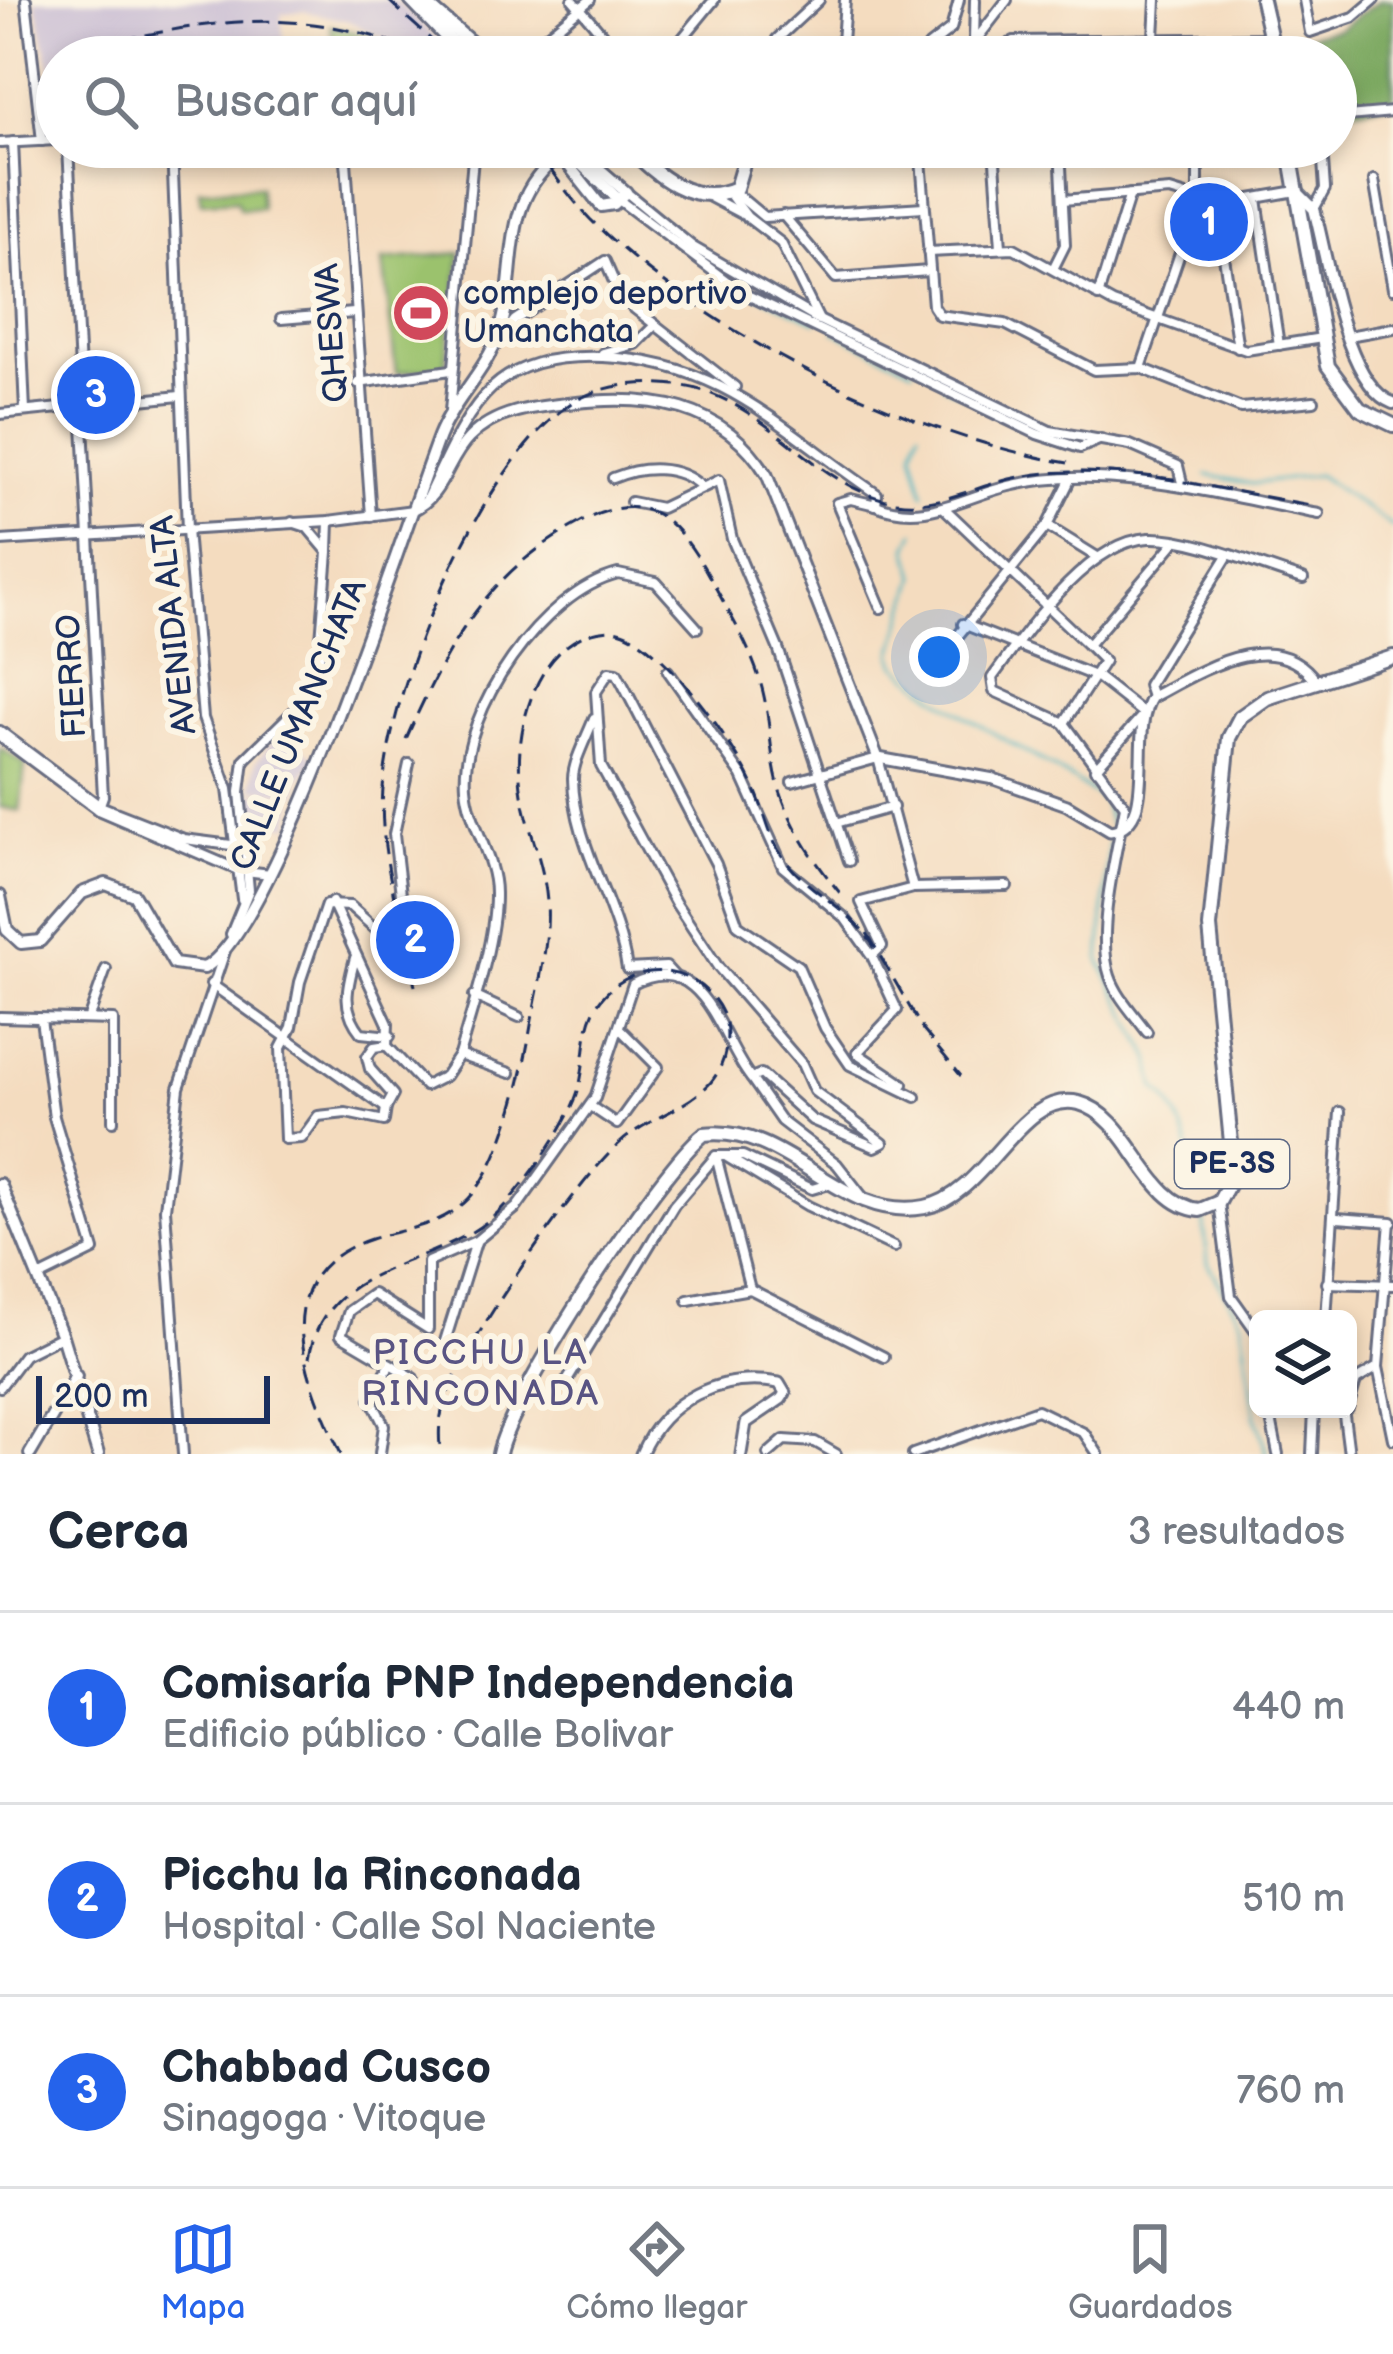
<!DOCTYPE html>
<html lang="es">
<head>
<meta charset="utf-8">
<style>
  :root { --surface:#fff; --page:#f6f6f7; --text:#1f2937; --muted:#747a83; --line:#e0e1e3; --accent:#2563eb }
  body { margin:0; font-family:"Balsamiq Sans",sans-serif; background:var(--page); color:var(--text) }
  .controls { position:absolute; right:36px; bottom:36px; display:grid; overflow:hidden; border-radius:18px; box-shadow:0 6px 18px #0003 }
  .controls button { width:108px; height:108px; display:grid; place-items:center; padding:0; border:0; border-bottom:3px solid var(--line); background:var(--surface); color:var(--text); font:60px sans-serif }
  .scale { position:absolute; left:36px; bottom:30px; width:234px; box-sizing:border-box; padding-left:12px; border:6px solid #1b2f5e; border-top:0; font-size:33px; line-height:42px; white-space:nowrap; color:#1b2f5e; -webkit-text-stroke:9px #fcf5e5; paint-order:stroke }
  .you { position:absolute; left:939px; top:657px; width:42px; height:42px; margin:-30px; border:9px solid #fff; border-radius:50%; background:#1a73e8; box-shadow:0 0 0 18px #1a73e833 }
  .badge { display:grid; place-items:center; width:78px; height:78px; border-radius:50%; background:var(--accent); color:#fff; font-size:39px; font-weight:700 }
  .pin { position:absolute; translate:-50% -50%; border:6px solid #fff; box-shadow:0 3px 12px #0006 }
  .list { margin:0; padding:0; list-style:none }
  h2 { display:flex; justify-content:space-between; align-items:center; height:156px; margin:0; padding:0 48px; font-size:51px }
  h2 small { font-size:39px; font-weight:400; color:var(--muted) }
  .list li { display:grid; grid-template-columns:78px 1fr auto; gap:36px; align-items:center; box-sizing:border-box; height:192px; padding:0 48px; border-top:3px solid var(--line) }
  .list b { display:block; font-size:45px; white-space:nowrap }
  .list p { margin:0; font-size:39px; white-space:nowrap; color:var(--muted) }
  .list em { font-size:39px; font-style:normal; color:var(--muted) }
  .icon { flex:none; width:66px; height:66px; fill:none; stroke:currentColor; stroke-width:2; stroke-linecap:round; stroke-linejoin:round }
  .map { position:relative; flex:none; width:1393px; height:1454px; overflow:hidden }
  .search { position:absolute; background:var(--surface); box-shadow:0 6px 18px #0003; left:36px; right:36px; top:36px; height:132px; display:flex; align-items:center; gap:30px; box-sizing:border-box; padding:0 42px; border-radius:66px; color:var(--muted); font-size:45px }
  .sheet { height:732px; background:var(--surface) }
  nav { display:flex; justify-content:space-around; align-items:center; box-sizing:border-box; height:168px; border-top:3px solid var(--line); background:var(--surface); font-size:33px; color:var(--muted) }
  nav a { display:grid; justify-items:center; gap:6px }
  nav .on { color:var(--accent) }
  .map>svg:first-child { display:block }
</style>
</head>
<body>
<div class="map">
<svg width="1393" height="1454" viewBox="0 0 1393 1454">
  <rect width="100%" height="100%" fill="#fcf5e5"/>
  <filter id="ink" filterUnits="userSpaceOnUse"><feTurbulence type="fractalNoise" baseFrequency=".00833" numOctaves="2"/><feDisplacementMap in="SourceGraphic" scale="24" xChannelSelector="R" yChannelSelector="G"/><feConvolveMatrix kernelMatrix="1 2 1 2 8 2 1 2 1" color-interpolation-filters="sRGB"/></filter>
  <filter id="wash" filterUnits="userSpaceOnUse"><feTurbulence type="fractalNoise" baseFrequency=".004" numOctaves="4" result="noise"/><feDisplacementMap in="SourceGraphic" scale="48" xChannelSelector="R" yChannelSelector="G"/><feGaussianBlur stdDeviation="2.7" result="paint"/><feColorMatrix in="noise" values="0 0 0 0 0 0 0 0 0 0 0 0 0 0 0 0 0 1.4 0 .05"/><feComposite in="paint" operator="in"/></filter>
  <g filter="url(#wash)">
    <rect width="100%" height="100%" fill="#f4dcbf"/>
    <g fill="#cbbfd4">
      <polygon points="35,0 395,0 457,57 423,57 348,21 302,11 281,14 285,56 182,57 179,45 114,57 57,57 57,98"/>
      <polygon points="281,730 316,759 299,779 297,795 252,789 256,762"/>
      <polygon points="249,792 294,801 289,826 253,820"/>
    </g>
    <g fill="#9bc26d" stroke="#5b7866" stroke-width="3">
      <polygon points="331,26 376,38 372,57 335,57"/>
      <polygon points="1264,41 1268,57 1181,56 1148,42"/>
      <polygon points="260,187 261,208 240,209 236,200 201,202 200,190"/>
      <polygon points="461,253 445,367 396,373 383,260"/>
      <polygon points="0,748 25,764 20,811 0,807"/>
    </g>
    <polygon fill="#7ca860" stroke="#4c6c5f" stroke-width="3" points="1380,0 1393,0 1393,94 1387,104 1336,112 1336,57 1280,57 1282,40 1339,29"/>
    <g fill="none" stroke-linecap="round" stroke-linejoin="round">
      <g stroke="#46b4c0" stroke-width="3">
        <polyline points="629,202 639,211"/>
        <polyline points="738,285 816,322"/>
        <polyline points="835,332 913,370"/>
        <polyline points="943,385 972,399"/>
        <polyline points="920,430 913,452 924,493"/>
        <polyline points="1207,475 1252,484 1318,475 1393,527"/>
        <path d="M915,532L908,548L916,576L893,654L896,664C957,722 1036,751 1103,800L1110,824"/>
        <path d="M1109,843L1100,961L1150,1058L1155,1087C1180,1108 1191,1145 1192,1178"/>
        <polyline points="1203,1216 1208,1263 1242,1322 1256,1419 1267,1454"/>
      </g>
    </g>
  </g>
  <g filter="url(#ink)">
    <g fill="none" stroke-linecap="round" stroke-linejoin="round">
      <g stroke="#676c80" stroke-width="14">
        <g id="minor">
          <polyline points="26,0 42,141"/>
          <polyline points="573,0 622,57"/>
          <polyline points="1304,0 1310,32 1354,17 1374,0"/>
          <polyline points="1154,37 1156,0"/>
          <polyline points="974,40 975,0"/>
          <polyline points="973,44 1007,0"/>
          <polyline points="929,46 951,29 959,0"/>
          <polyline points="1004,48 1078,46 1114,57"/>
          <polyline points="520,57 590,0"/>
          <polyline points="684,57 682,39 714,0"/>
          <polyline points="783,57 777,39 819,0"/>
          <polyline points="841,57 845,0"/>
          <polyline points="875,57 1002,48 1014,41 1270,38"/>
          <polyline points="1336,117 1393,112"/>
          <polyline points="13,142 25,411"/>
          <polyline points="0,143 57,140"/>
          <polyline points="68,147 103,796 98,810"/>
          <polyline points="172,147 187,530 203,718 228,789 242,899"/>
          <polyline points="345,147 371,516"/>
          <polygon points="667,147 671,151 666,156 662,151"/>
          <polyline points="920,147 933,306 939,315 1005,324 1094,370 1141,368 1241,408 1314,401"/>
          <polyline points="994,147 1001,247"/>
          <polyline points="1374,180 1393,289"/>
          <polyline points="733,191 764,217 924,207"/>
          <polyline points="626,192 693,247 819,320 1050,431 1130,445 1178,466 1183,487"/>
          <polyline points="729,193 747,217 781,243 819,320"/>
          <polyline points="710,197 744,215"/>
          <polyline points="1257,199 1279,345"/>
          <polyline points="619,200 741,292 1037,434 1080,448 1101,439"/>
          <polyline points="1063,200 1170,191 1216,205 1296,191"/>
          <polyline points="1216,205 1238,348"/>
          <polyline points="1314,209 1325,189 1322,147"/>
          <polyline points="783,215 836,278 929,271"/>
          <polyline points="928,252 1014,248 1113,303 1246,350 1322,338"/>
          <polyline points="1053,269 1065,245 1060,147"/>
          <polyline points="1098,296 1130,194"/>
          <polyline points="281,319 354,313"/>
          <polyline points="1348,336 1393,328"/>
          <polyline points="492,350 515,320 605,261 621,298 735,387"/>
          <polyline points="603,353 636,344 653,327"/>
          <polyline points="1141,368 1198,200 1198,147"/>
          <polyline points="358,383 451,370"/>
          <polyline points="450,411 474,147"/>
          <polyline points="0,414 180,396"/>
          <path d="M613,478C642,466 677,464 702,487"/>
          <path d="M427,498C471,405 489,353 603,357C723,361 783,431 877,494L876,505C924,525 962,497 1009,486C1104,462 1224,496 1319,514"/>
          <polyline points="631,502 661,508 719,480 732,539 778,648 849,861"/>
          <polyline points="876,505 851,499 837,503 881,608"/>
          <polyline points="944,508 1088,645 1175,542"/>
          <polyline points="1047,526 1097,557"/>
          <polyline points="0,541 329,521 413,510"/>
          <polyline points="328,550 329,521"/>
          <polyline points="963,624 1097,677 1144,714 1095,769"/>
          <polyline points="939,659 1047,526 1069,482"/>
          <polyline points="668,671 742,776 783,867 845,918 872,956 882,946 861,902 913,888 878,758 792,782"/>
          <polyline points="1152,697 1148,685 1227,557"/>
          <path d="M594,718C588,735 573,761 573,779C574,846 618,904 627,969L666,967L676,978"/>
          <polyline points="1064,723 1104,661 1088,645"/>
          <polyline points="0,731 100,806 184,839 239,846"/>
          <polyline points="0,737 98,810 238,870 270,874"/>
          <polyline points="836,823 893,807"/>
          <polyline points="913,888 1007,886"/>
          <polyline points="332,902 388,1024 387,1046"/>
          <polyline points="231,934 249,890 240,792 244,760 310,695 318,678 328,552 307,527 292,522"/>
          <polyline points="872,956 897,1010 857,1053 903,1084"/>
          <path d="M355,958C347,988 341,1008 361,1033L390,1036"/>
          <polyline points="211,984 386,1108 393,1095 370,1069 367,1057 374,1047 387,1045"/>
          <polyline points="474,996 519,1017"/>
          <polyline points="0,1017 113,1020 113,1121"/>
          <polyline points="89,1017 106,969"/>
          <path d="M1147,1032C1134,1014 1117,997 1110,976C1095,934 1117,851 1125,806L1064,723L994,691L992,678C1026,632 1087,541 1149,538C1191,536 1261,567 1303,579"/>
          <path d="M387,1046L425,1086L445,1076L459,1055C472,1010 496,939 495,893C495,857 469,824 466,787C460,710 543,593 618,574L656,582L697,628"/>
          <polyline points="459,1055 510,1073"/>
          <polyline points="590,1106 617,1124 658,1067 621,1030"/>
          <polyline points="386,1108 384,1121 346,1113 318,1116 302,1138 285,1139 281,1048 292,1027 300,982 326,905 350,906 380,933 405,929 394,834 409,764"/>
          <polyline points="716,1156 750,1289"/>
          <polyline points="727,1157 808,1206 894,1247"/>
          <polyline points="862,1196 837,1164 781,1121 751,1078 761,1074 812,1120 875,1147 883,1143 814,1091 802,1064 718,967 675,902 601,766 596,692 609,672 617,673 716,864 738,925 798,966 825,1028 850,1065 916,1097"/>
          <polyline points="1219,1202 1231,1296 1258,1334"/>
          <polyline points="1337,1218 1392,1222"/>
          <polyline points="39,1277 94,1250 54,1117 41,1019"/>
          <polyline points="1327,1283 1393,1285"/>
          <polyline points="688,1300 750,1289 884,1357"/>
          <polyline points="1326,1319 1340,1112"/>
          <polyline points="441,1354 476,1242"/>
          <polyline points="1378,1367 1390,1222"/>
          <path d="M414,1378L341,1335L349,1311L373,1294L428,1329V1262L476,1241L517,1207L595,1098L633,984C704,947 720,1040 751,1078"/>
          <polyline points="567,1381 674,1205 716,1156 743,1156 812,1189 829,1184"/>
          <polyline points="0,1387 24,1355 62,1336"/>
          <polyline points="1348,1408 1356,1380 1378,1367 1393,1439"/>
          <polyline points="1269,1409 1278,1454"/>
          <polyline points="1344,1415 1349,1454"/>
          <polyline points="380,1453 384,1425 371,1399 390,1364"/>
          <polyline points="183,1454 165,1209 179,1088 226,948"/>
          <polyline points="768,1454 784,1440 815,1442 836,1454"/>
          <polyline points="913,1454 1037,1410 1084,1433 1098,1454"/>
          <polyline points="1312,1454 1314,1409"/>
        </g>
      </g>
      <g stroke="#676c80" stroke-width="15">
        <g id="tertiary">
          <path d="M413,510C445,494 446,461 469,438C496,410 535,407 572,403C649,394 723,403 767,475L878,758L994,779L1067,805L1110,831C1161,825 1127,732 1152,697C1199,672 1276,622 1317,683"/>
          <path d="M641,1454C665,1399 720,1373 779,1383L785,1393L781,1399L746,1423L741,1454"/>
        </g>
      </g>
      <g stroke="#676c80" stroke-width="16">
        <g id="secondary">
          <polyline points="563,147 619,200"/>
          <path d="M1296,191L1314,209C1327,256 1345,386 1393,403"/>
          <path d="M0,896L7,930L21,943L40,941L82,893L106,884L134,895L174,964L204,968C276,930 403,531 439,436C454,399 486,371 499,333C520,277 498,209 552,162H566L601,206L614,204L626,192L574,147"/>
          <polyline points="0,1184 62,1336 98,1454"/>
          <polyline points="30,1454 76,1376"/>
        </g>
      </g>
      <g stroke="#676c80" stroke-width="18">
        <g id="primary">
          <polyline points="411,0 466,57"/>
          <polyline points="421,0 487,57"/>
          <path d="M628,147C657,175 692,208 736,188L748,147"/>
        </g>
      </g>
      <g stroke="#676c80" stroke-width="18">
        <g id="trunk">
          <polyline points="1262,0 1275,57"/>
          <polyline points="1289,147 1328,366 1360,409 1393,425"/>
          <path d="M499,1454C509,1399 659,1170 704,1134C790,1124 839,1223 925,1207C988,1195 1019,1089 1079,1103C1132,1117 1145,1205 1200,1210L1219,1202L1233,1176L1232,1153L1210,927L1229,738L1240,717L1267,698L1393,657"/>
        </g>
      </g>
      <use href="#minor" stroke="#fff" stroke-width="8"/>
      <use href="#tertiary" stroke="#fff" stroke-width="9"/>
      <use href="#secondary" stroke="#fff" stroke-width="10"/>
      <use href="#primary" stroke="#fff" stroke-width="12"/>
      <use href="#trunk" stroke="#fff" stroke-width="12"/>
      <g stroke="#1b2f5e" stroke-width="3" stroke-dasharray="18 9" stroke-linecap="butt">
        <polyline points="388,0 450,57"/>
        <path d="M66,52C204,21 300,0 430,57"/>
        <path d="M533,147C552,171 569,197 590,219C705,333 908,436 1068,463"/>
        <polyline points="1157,477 1310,505"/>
        <path d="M406,739C448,645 485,574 579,523C656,481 684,531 718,592C736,625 754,655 763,692C771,725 770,759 780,791C793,830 814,861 840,893"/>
        <polyline points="867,933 923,1030 961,1076"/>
        <path d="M415,986C402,923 378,854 383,789C390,684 480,465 570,404C599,385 640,381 675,385C764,394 815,490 896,502C938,509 979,484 1020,477C1068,467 1125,474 1174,479"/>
        <path d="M309,1358C324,1261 436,1269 495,1215C521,1191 566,1128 577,1094C588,1062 580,1026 602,998C639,953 709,968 726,1022C729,1043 725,1065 711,1082C687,1109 647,1118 620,1143C575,1183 464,1344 445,1400C439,1418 438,1435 441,1454"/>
        <path d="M341,1454C307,1381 260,1276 371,1239C402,1229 437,1227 463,1204C500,1173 521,1083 529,1037C536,993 550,946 547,902C544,859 523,820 520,778C515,721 541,633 610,630C655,629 735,745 753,785C765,810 768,838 785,860C811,895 853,909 875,948"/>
      </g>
    </g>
  </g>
  <defs>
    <g id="stadium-disc" transform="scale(3)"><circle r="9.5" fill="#d1495b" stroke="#fcf5e5"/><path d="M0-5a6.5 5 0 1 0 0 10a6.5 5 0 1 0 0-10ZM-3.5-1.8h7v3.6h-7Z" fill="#fff"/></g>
  </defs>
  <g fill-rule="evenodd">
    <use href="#stadium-disc" x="421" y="313"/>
  </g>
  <g text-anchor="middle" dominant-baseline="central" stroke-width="12" stroke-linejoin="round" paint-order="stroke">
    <rect fill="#fcf5e5" stroke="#5e6a86" stroke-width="3" x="1175" y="1140" width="114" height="48" rx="9"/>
    <g font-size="30" font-weight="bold" fill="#1b2f5e">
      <text x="1232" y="1164">PE-3S</text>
    </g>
    <g font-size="33" fill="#1b2f5e" stroke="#fcf5e5" text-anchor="start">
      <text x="463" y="294">complejo deportivo<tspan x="463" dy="38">Umanchata</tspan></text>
    </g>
    <g font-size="33" fill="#1b2f5e" stroke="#fcf5e5">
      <text transform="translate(332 333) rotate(-94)">QHESWA</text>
      <text transform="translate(174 625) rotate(-96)">AVENIDA ALTA</text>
      <text transform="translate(72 676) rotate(-93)">FIERRO</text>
      <text transform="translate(299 725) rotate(-68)">CALLE UMANCHATA</text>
    </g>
    <g font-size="36" letter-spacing="3" fill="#595483" stroke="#fcf5e5">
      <text x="481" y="1353">PICCHU LA<tspan x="481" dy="41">RINCONADA</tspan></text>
    </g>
  </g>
</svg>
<div class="controls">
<button><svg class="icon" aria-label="layers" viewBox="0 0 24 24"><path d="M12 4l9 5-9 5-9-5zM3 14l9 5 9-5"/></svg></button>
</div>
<div class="scale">200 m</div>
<div class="you"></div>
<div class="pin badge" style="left:1209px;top:222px">1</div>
<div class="pin badge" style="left:415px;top:940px">2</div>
<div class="pin badge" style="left:96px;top:395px">3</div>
<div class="search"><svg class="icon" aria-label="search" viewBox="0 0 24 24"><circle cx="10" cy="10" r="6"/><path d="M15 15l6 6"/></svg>Buscar aquí</div>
</div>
<section class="sheet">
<h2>Cerca<small>3 resultados</small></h2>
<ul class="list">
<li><span class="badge">1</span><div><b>Comisaría PNP Independencia</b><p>Edificio público · Calle Bolivar</p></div><em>440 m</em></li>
<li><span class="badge">2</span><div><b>Picchu la Rinconada</b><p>Hospital · Calle Sol Naciente</p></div><em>510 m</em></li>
<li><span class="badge">3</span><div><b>Chabbad Cusco</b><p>Sinagoga · Vitoque</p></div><em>760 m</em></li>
</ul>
</section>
<nav>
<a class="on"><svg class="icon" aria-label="map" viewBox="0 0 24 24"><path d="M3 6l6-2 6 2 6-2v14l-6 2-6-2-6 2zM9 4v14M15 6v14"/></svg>Mapa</a>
<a><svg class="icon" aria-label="directions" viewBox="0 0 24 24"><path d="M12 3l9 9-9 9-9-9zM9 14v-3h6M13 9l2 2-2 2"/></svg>Cómo llegar</a>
<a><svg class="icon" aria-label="saved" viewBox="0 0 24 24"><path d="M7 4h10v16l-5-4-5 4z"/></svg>Guardados</a>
</nav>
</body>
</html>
